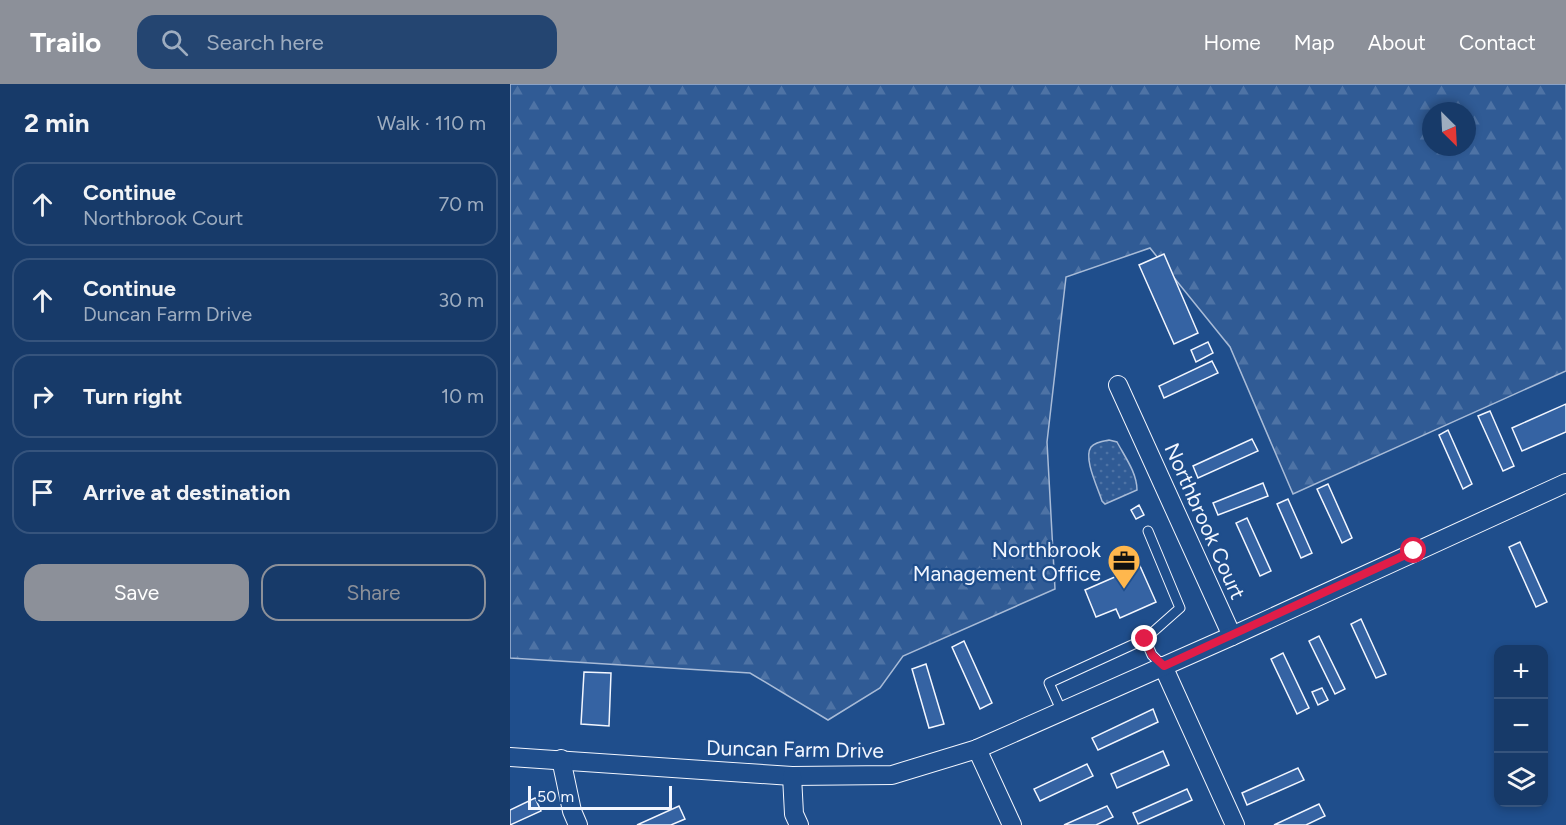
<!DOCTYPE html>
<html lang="en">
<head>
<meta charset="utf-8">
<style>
  :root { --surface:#173a69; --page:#244571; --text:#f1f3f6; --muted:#9eadc0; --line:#36547d; --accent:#8c9099 }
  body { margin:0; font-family:Figtree,sans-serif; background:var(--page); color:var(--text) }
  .controls { position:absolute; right:18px; bottom:18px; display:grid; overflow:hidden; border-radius:12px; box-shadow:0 3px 9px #0003 }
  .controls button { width:54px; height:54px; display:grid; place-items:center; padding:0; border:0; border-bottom:2px solid var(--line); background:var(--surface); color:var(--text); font:30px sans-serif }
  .compass { position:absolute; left:912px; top:18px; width:54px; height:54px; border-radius:50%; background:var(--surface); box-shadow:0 3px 9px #0003; rotate:156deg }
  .scale { position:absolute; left:18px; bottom:15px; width:144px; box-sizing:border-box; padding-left:6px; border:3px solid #f2f6ff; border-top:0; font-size:16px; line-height:21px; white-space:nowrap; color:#f2f6ff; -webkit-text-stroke:4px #1f4e8c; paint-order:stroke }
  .stop { position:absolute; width:18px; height:18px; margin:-14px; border:4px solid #e11d48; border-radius:50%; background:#fff }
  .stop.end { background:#e11d48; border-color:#fff; box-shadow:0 2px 6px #0008 }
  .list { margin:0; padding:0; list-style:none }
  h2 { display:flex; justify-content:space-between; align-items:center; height:78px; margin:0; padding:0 24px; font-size:26px }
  h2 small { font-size:20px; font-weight:400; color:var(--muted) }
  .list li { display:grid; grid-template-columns:39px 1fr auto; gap:18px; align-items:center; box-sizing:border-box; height:84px; margin:0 12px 12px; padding:0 12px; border:2px solid var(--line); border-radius:18px }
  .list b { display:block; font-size:22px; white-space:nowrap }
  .list p { margin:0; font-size:20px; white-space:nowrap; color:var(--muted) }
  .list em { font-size:20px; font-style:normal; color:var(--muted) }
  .actions { display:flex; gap:12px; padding:18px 24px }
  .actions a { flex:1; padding:14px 0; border:2px solid var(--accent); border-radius:18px; text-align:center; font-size:21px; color:var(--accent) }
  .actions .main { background:var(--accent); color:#fff }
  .icon { flex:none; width:33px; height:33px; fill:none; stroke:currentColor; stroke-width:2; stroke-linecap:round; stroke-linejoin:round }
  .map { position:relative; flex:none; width:1056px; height:741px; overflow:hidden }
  header { display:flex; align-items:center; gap:36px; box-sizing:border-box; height:84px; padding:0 30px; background:var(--accent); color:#fff }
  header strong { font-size:28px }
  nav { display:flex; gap:33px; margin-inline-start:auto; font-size:21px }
  .search { width:420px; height:54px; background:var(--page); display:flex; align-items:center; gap:15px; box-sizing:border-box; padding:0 21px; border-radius:18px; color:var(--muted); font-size:22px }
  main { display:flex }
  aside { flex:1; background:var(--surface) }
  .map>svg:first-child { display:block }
</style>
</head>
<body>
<header>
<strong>Trailo</strong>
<div class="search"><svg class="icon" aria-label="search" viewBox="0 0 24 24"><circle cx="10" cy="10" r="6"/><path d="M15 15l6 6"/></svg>Search here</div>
<nav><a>Home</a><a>Map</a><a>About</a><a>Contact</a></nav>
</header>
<main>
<aside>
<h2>2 min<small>Walk · 110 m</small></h2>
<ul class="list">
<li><svg class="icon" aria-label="ahead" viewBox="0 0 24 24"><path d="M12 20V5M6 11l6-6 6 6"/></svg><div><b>Continue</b><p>Northbrook Court</p></div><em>70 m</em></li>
<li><svg class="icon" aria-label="ahead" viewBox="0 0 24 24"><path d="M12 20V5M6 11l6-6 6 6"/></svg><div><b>Continue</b><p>Duncan Farm Drive</p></div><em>30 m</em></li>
<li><svg class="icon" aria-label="right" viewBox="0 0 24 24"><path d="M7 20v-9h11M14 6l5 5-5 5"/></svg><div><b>Turn right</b></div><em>10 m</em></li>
<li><svg class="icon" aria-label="arrive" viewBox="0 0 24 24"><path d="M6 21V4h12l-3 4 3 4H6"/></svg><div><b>Arrive at destination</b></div></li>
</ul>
<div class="actions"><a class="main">Save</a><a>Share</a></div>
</aside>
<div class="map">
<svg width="1056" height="741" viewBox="0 0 1056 741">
  <defs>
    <pattern id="grass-dots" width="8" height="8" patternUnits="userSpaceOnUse" patternTransform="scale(1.5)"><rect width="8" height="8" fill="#305b95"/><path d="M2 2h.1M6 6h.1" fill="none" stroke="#4e73a5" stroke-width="1.8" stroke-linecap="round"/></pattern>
    <pattern id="forest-firs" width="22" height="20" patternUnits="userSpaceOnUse" patternTransform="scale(1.5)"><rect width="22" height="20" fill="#305b95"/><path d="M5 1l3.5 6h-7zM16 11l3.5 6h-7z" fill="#4e73a5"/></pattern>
  </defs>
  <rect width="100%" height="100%" fill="#1f4e8c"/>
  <path fill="url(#grass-dots)" stroke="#a8bbd7" stroke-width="1.5" d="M599,356L607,358C615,373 627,389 627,406L595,420L592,417C588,404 573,374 581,363C585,358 593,357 599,356Z"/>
  <path fill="url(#forest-firs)" stroke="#a8bbd7" stroke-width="1.5" fill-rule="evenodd" d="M0,0H1056V287L783,410L720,263L640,164L556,193L537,358L545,505L393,572L370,604L318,636L240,589L0,574ZM921,27H957V63H921Z"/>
  <g fill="#3563a3" stroke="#f2f6ff" stroke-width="1.5">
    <polygon points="654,170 688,249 664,260 629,181"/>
    <polygon points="698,258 703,269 686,278 681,266"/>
    <polygon points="702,277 708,289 654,314 649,302"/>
    <polygon points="1056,320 1056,348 1012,367 1002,344"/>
    <polygon points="980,327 1004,382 993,387 968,332"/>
    <polygon points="938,346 962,400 953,405 929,351"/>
    <polygon points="742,355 748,367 688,394 683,382"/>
    <polygon points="753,399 758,412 708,431 703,419"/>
    <polygon points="818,400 842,454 832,459 807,405"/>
    <polygon points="778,415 802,469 791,474 767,420"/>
    <polygon points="629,421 634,431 626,435 621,426"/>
    <polygon points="737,434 761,487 750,492 726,439"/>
    <polygon points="1010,458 1037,518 1026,523 999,463"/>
    <polygon points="630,482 646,518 610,534 606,525 586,533 575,506"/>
    <polygon points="851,535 876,590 866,594 841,540"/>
    <polygon points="809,552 835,605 825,610 799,557"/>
    <polygon points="454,557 482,619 470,625 442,563"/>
    <polygon points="773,569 799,624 787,630 761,575"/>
    <polygon points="416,580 434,640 419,644 402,585"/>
    <polygon points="74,588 101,589 99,642 71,640"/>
    <polygon points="812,604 818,616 808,621 802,608"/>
    <polygon points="643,625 648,638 588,666 582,654"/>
    <polygon points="653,667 659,681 607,704 601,690"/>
    <polygon points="577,680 583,692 530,717 524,705"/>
    <polygon points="788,684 794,696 737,721 732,709"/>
    <polygon points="677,705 682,716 628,740 623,729"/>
    <polygon points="25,714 31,727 0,741 0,726"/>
    <polygon points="809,720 815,732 796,741 764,741"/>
    <polygon points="169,722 175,735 161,741 127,741"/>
    <polygon points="597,722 603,733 586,741 554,741"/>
  </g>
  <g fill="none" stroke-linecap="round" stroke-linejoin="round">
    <g stroke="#f2f6ff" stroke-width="11">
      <g id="service">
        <polyline points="635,555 670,524 638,447"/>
        <polyline points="552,628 539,599 635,555 642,571 653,582"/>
      </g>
    </g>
    <g stroke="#f2f6ff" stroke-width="20">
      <g id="minor">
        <polyline points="608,301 722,552"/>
        <polyline points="653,582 725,741"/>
        <polyline points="467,665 502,741"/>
        <polyline points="0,673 282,692 382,691 467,665 722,552 1056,399"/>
        <polyline points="51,675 62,727 68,741"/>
        <polyline points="282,692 284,730 289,741"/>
      </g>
    </g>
    <use href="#service" stroke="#1f4e8c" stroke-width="9"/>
    <use href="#minor" stroke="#1f4e8c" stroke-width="18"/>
  </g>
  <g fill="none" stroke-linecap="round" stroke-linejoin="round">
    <polyline stroke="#e11d48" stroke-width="8" points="635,555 642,571 654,582 904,467"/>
  </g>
  <defs>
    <g id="office-pin" transform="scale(1.725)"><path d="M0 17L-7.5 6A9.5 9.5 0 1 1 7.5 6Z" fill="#ffb74d" stroke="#1f4e8c"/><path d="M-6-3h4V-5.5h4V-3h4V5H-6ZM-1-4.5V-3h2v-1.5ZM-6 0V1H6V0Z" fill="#111"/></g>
  </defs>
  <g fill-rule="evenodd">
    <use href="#office-pin" x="614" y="477"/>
  </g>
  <g text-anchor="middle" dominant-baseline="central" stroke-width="4.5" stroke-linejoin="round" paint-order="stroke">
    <g font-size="21" fill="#f2f6ff" stroke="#1f4e8c">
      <text transform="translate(695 437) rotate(66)">Northbrook Court</text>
      <text transform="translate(285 665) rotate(1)">Duncan Farm Drive</text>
    </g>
    <g font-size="21" fill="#f2f6ff" stroke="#1f4e8c" text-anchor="end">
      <text x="591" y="465">Northbrook<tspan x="591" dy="24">Management Office</tspan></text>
    </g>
  </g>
</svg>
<div class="controls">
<button>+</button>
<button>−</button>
<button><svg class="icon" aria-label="layers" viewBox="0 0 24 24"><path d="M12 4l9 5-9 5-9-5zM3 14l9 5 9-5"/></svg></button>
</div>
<svg class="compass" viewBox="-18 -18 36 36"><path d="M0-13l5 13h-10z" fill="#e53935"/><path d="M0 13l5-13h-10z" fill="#9eadc0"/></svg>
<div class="scale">50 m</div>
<div class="stop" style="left:904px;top:467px"></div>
<div class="stop end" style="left:635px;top:555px"></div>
</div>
</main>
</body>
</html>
